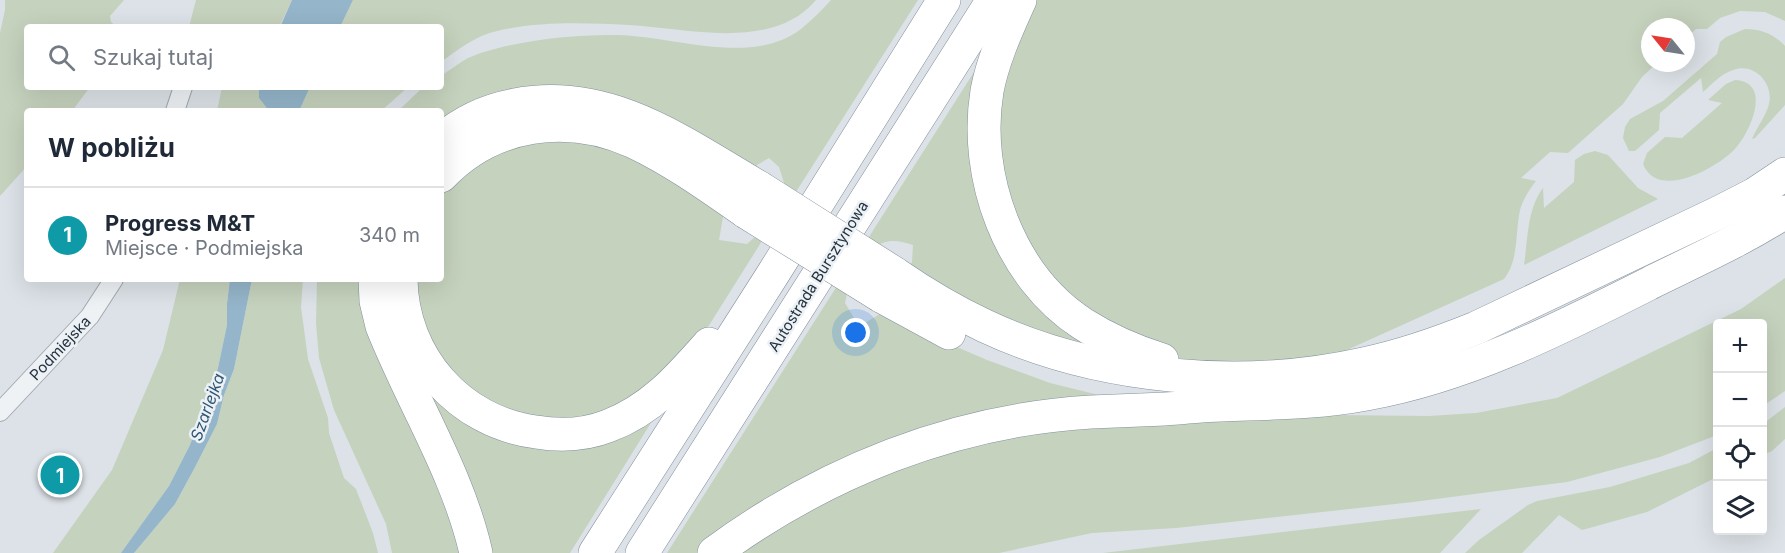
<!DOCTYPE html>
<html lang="pl">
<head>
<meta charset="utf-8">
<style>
  :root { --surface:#fff; --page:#f6f6f7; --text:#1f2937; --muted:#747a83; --line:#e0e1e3; --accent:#d43a64 }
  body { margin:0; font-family:Inter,sans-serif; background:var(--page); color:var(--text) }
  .controls { position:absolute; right:18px; bottom:18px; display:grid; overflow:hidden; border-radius:6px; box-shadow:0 6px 24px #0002 }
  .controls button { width:54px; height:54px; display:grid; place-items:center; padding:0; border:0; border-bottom:2px solid var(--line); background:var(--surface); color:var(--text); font:30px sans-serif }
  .compass { position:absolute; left:1641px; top:18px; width:54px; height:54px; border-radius:50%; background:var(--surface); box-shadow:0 6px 24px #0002; rotate:300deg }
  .you { position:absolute; left:856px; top:333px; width:21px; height:21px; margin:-15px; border:4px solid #fff; border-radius:50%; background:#1a73e8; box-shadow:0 0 0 9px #1a73e833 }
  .badge { display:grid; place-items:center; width:39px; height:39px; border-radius:50%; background:var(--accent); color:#fff; font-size:20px; font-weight:700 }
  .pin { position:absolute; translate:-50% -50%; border:3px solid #fff; box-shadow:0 2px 6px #0006 }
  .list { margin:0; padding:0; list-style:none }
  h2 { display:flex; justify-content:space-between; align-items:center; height:78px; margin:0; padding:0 24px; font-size:26px }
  h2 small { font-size:20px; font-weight:400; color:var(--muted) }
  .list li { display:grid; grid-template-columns:39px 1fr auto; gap:18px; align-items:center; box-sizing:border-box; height:96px; padding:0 24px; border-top:2px solid var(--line) }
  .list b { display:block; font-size:22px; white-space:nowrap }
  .list p { margin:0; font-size:20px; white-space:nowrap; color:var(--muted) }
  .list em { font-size:20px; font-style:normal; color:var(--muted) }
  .icon { flex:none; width:33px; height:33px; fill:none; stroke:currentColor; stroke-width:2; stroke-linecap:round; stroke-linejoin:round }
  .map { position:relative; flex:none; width:1785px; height:553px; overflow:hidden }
  .search { position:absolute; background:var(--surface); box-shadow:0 6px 24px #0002; left:24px; top:24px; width:420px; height:66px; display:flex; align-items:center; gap:15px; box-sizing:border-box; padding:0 21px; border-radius:6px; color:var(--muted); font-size:22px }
  .panel { position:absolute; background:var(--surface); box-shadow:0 6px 24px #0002; left:24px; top:108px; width:420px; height:174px; border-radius:6px }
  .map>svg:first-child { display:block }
</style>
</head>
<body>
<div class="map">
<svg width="1785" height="553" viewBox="0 0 1785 553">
  <rect width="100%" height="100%" fill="#dce2e7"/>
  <g fill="#c5d2bd">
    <polygon points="5,0 124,0 110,16 111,22 117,27 27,27 27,87 90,87 72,111 27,111 27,166 0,196 0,33 5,10"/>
    <polygon points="196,0 292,0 279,27 189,27"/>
    <path d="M353,0H816C772,52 687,28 629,25C586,23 539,21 497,31C477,35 457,50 441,62V27H340Z"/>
    <path d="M831,0H918L794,195L786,189L779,167L769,158L757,165L752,174L697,144L441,130V111H398L423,87H441V76C450,70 459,63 468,58C507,41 575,34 617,35C674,36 751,67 801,29C812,20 822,10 831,0Z"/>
    <path d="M1029,0H1785V21L1765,12L1740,11L1720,18L1707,29H1696L1686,38V27H1650V63H1657L1642,77L1623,104L1568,153L1550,152L1521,178L1536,181C1529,190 1523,199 1520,210C1515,233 1519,260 1504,279L1338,354L1284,365L1190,360L1171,356L1073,305L1009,217L996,103Z"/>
    <path d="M1745,29C1761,29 1774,34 1785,46V105L1755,138L1752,139C1757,127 1766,116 1769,104C1774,83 1754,62 1733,70C1721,74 1712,84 1703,92L1701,78L1660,113L1659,130L1635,151H1629L1623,138L1625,127L1630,119L1663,101L1717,54L1720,42L1726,37Z"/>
    <path d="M981,61V186L1094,344L1046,340L906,273L912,262L913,245C901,241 888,238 877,246L867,240Z"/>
    <path d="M1735,80C1774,82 1749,135 1734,150C1716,168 1658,201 1643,164L1647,153L1665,137L1682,138L1722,103L1708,100L1726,84Z"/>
    <polygon points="222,87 259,87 259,98 269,111 217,111"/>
    <polygon points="310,87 408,87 381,111 299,111"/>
    <polygon points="594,139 727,210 723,217 719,240 747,244 756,236 762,241 696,346 663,381 597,421 525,423 439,368 410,279 441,279 441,190 495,147"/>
    <path d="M1595,151L1608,155L1638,188L1658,199L1524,265C1528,239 1527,209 1543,188L1544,208L1574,182L1575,160L1584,154Z"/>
    <polygon points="1785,278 1785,391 1763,406 1762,324 1718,324 1717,435 1660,457 1567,482 1413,502 1176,528 1092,533 999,553 730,553 837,489 1001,433 1329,415 1429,416 1476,413 1557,398 1741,309"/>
    <polygon points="180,279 230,279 227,304 227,325 218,368 190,445 169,486 121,553 53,553 112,470 163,350"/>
    <polygon points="252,279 303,279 301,307 308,359 328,418 329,433 344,478 356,489 373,533 378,553 134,553 175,504 194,469 217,424 224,395 234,369"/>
    <polygon points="317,279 368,279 467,553 392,553 386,524 334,410 319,358 316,323"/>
    <polygon points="837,286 847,293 845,303 854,318 863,324 880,314 987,360 1050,383 1119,400 1030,410 704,553 667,553"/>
    <polygon points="412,362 464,419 654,418 570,553 484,553"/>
    <polygon points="1785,407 1785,439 1772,451 1763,455 1763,424"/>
    <polygon points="1717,448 1717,477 1647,512 1582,530 1559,515 1522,553 1465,553 1479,540 1528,505 1537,501 1610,487 1689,463"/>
    <polygon points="1481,509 1440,553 1103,553"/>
  </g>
  <g fill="#95b5ca">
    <polygon points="292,0 353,0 340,27 280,27"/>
    <polygon points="259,87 310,87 299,111 269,111 259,98"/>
    <polygon points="230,279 252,279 234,369 224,395 217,424 194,469 175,504 134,553 121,553 169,486 190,445 218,368 227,325 227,304"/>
  </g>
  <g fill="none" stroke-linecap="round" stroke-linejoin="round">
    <g stroke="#a1aab1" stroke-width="20">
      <g id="street">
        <polyline points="175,111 183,87"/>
        <polyline points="0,412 90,316 114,279"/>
      </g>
    </g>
    <g stroke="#83919e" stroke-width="34">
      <g id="highway">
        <path d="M1020,0C1007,29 993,59 987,91C973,176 1009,276 1083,324C1108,340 1134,351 1162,360"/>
        <path d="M441,140C462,122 487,110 515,105C609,87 683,143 760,188"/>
        <path d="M441,176C492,122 568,112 634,142C674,161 710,187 746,212"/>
        <path d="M894,273C923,293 953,311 985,326C1098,379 1241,391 1363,364C1402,356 1439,343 1476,328L1720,212L1755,194L1785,174"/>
        <path d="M375,279L376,301L382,326C412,402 458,473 476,553"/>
        <path d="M401,279C402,357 459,422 536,432C560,436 585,435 608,426C651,410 679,378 709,344"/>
        <polyline points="881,296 949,333"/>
        <polyline points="595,553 773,274 944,0"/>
        <polyline points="642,553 993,0"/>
        <path d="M714,553C824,472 954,420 1091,412C1115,411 1140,410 1165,409C1184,408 1203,405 1222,405C1270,403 1319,403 1366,394C1469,376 1565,326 1658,279C1701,258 1745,238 1785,212"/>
      </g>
    </g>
    <use href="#street" stroke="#eff2f5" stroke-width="18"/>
    <use href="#highway" stroke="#fff" stroke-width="33"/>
    <g stroke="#83919e" stroke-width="34" stroke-linecap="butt">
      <g id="highway-bridge">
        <polyline points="760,188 894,273"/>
        <polyline points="746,212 881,296"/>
      </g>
    </g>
    <use href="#highway-bridge" stroke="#fff" stroke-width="33"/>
  </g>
  <g text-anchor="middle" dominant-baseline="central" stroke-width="5" stroke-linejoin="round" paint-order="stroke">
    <g font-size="15" fill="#25323e" stroke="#ecf1f5">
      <text transform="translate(818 276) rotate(-58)">Autostrada Bursztynowa</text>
      <text transform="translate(60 348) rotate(-47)">Podmiejska</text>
    </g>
    <g font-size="16" font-style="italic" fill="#2e5674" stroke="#ecf1f5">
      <text transform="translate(207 407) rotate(-70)">Szarlejka</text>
    </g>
  </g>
</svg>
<div class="controls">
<button>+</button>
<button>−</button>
<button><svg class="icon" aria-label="locate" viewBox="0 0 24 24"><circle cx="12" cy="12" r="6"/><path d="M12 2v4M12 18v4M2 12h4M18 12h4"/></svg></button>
<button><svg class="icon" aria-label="layers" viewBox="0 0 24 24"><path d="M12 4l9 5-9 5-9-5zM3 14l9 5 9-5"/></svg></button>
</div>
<svg class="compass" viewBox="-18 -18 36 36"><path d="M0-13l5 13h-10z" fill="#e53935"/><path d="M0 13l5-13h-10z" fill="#747a83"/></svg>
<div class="you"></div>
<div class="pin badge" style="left:60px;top:475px;background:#0f9aa8">1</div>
<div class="search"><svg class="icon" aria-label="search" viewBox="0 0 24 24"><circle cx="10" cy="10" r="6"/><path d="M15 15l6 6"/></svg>Szukaj tutaj</div>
<section class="panel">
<h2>W pobliżu<small></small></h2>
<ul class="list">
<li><span class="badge" style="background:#0f9aa8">1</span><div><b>Progress M&amp;T</b><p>Miejsce · Podmiejska</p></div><em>340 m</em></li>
</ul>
</section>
</div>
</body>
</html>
